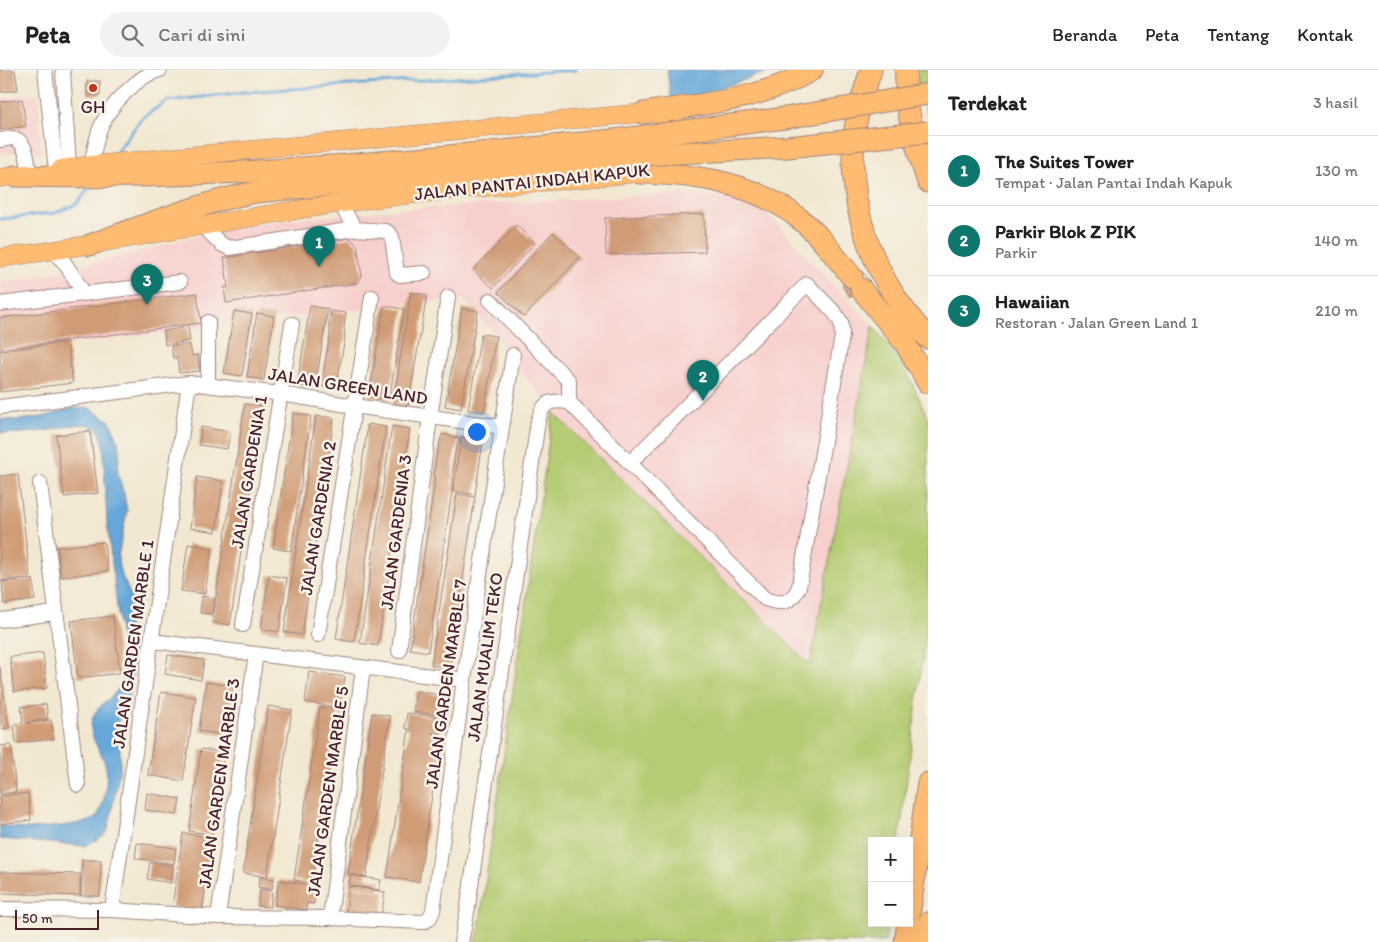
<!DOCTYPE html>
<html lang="id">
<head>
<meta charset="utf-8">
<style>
  :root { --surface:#fff; --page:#f2f2f2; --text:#222; --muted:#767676; --line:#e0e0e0; --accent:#0f766e }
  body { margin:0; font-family:Itim,sans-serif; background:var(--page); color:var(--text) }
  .controls { position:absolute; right:15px; bottom:15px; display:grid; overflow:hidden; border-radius:0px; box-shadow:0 5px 20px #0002 }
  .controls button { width:45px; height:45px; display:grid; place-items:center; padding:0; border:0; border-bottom:1px solid var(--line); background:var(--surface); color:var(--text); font:25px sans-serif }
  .scale { position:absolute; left:15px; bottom:12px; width:84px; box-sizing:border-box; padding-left:5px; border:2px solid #4a1f2b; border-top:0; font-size:14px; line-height:18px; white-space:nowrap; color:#4a1f2b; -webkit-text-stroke:4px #f7f3e8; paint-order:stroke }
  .you { position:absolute; left:476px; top:361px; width:18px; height:18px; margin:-12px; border:4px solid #fff; border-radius:50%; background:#1a73e8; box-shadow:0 0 0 8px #1a73e833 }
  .badge { display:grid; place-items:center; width:32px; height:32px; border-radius:50%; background:var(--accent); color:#fff; font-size:16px; font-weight:700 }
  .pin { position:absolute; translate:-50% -41px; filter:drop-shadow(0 1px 2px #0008) }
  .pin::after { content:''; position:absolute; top:26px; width:18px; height:15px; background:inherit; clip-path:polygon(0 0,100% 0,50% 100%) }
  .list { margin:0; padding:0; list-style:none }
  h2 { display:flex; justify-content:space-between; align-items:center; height:65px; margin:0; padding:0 20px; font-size:21px }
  h2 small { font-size:16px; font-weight:400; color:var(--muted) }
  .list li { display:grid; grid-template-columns:32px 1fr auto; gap:15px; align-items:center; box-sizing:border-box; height:70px; padding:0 20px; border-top:1px solid var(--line) }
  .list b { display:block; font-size:19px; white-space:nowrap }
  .list p { margin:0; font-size:16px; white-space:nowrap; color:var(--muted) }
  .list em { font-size:16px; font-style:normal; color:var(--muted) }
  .icon { flex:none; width:28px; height:28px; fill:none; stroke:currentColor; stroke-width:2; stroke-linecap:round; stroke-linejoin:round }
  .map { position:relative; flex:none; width:928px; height:872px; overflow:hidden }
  header { display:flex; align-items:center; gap:30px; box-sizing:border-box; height:70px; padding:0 25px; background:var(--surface); border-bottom:1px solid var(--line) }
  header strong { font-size:24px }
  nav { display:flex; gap:28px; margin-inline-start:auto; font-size:18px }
  .search { width:350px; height:45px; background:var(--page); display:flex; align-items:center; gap:12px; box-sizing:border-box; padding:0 18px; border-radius:28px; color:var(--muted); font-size:19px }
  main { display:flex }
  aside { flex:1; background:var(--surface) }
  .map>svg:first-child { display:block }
</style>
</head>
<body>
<header>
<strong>Peta</strong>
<div class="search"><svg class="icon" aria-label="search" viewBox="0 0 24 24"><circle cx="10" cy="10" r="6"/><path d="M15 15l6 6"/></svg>Cari di sini</div>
<nav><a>Beranda</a><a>Peta</a><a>Tentang</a><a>Kontak</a></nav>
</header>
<main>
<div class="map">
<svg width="928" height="872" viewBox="0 0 928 872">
  <rect width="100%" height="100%" fill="#f7f3e8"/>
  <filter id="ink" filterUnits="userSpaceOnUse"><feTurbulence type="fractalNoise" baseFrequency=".02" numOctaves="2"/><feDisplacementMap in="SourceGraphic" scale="10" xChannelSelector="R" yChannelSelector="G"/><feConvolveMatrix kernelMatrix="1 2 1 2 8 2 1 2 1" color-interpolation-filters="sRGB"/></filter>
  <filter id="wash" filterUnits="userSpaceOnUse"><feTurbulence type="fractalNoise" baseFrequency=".0096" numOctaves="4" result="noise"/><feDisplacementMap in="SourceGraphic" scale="20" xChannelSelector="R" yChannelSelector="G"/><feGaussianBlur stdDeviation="1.12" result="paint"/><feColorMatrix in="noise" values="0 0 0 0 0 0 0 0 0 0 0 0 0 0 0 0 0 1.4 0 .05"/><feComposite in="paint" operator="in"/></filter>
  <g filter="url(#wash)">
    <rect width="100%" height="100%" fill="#f2e8d1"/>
    <g fill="#f7d0ce">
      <polygon points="38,24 42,83 0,84 0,29"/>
      <polygon points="686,123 755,131 873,256 810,595 553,342 492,262 463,229 290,247 0,283 0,212 55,203 243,154 392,140"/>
    </g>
    <g fill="#b4cc72" stroke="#7f764e">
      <polygon points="915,0 928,0 928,46 915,2"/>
      <polygon points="873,256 903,293 928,348 928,546 899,771 872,771 872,853 888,853 885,872 474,872 478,865 553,342 810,595"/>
    </g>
    <g fill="#65a7d9" stroke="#586382">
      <polygon points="667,0 774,0 672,34"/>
      <path d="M72,338H89L110,351L116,365L120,379L118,396V405L124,424L127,441L118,487L119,498L132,529L128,554L134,582L135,598L130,616L127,639L118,651L116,660L120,680V698L109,755L107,762L100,768L85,776L0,769V756C10,756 20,759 30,759C41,758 87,754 94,749C104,741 108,711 106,698C104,684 90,670 91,656C93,634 112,632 121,614C125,606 123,596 123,587L107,452L103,371C101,365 99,359 92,356C78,351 58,360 43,361C28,363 14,364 0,363V349L18,350L43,347Z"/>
    </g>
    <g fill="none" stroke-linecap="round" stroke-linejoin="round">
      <g stroke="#65a7d9" stroke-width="3">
        <polyline points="113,87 142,48 167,31 245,22 576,0"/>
        <polyline points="0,149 55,143 77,134 92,114"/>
      </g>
    </g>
    <g id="blocks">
      <g fill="#d09c77">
        <polygon points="0,0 15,0 18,20 0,22"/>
        <rect x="87" y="11" width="13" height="14"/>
        <polygon points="22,29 26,56 0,60 0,32"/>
        <polygon points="704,144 705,182 606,185 605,148"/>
        <polygon points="516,155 535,173 493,218 473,200"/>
        <polygon points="553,162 580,187 524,247 498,222"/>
        <polygon points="350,168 357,175 362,206 357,213 226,233 224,217 228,217 224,188"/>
        <polygon points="861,200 870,211 851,227 842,216"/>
        <polygon points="411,222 427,225 408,336 393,333"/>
        <polygon points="197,223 201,253 0,279 0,248"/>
        <polygon points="310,236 328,239 315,318 297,315"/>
        <polygon points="384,236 404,239 389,330 369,327"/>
        <polygon points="462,238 478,241 461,339 445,336"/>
        <polygon points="234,241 252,244 242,306 224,303"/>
        <polygon points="331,241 346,243 344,256 345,267 336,319 321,316 330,264 329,254"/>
        <polygon points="257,243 274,246 264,310 247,307"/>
        <polygon points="188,257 190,271 165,275 164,261"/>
        <polygon points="481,264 496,266 484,342 468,340"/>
        <polygon points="67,272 73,313 0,322 0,281"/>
        <polygon points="190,274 192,286 198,285 200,301 179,303 177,288 173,288 171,276"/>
        <polygon points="245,334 263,336 230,555 212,552"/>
        <polygon points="293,343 311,346 291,481 273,478"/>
        <polygon points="316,346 334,348 302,565 284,562"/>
        <polygon points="368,354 386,357 354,572 336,569"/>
        <polygon points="392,356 410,359 378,576 360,573"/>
        <polygon points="201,357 230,362 227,379 199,375"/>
        <polygon points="90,361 98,423 64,427 56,365"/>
        <polygon points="442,364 459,368 455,382 452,408 452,421 428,582 410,579 434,417 435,392"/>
        <polygon points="461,367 483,371 475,425 453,421"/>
        <polygon points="18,404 30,507 0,511 0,406"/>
        <polygon points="197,407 223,411 216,462 190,458"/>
        <polygon points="457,424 475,427 450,598 431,595"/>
        <polygon points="104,472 108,501 61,507 57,477"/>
        <polygon points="188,474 212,478 205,524 181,521"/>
        <polygon points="269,505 287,508 279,562 261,559"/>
        <polygon points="33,509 35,530 4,534 2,512"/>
        <polygon points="202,526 214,528 212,544 200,543"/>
        <polygon points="113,546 120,603 78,608 71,551"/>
        <polygon points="43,583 47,618 14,622 10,587"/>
        <polygon points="168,585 204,590 201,610 165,604"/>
        <polygon points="0,597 9,658 0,659"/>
        <polygon points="309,602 345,607 340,638 305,632"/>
        <polygon points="206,612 233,616 225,665 199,661"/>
        <polygon points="416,621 446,626 443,646 413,642"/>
        <polygon points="161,622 196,627 183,711 148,705"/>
        <polygon points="46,634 48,649 27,653 51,650 54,669 16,673 14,654 23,653 21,637"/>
        <polygon points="268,636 292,640 267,807 243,803"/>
        <polygon points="320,637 338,640 312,813 294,810"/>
        <polygon points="372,643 390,646 366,807 348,804"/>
        <polygon points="407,643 442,648 440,664 432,663 441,665 419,812 387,807 409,659 405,658"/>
        <polygon points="11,675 16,722 0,724 0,676"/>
        <polygon points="201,679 224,682 212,765 189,761"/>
        <polygon points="28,723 31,750 0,754 0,726"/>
        <polygon points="147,723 180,729 177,745 145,740"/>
        <polygon points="183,763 213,768 202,842 172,837"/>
        <polygon points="137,773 176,778 174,794 135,788"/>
        <polygon points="82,790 101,790 100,826 81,826"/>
        <polygon points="150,792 173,796 171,813 147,809"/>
        <polygon points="0,802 80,804 80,826 0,823"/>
        <polygon points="351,805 381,810 379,820 349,815"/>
        <polygon points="260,807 274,809 272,819 258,817"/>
        <polygon points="279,810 310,815 309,820 316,821 314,834 307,833 306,840 275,835"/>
        <polygon points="349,816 385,822 381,847 346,842"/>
        <polygon points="260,819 272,821 270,837 258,836"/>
      </g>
    </g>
  </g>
  <g filter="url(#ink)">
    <use href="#blocks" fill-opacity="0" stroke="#9e847e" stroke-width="1"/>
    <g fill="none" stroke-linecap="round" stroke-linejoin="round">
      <g stroke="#9e847e" stroke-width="16">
        <g id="minor">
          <polyline points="45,0 56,100"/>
          <polyline points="63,0 69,98"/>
          <path d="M0,70C4,70 9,68 12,68C27,70 28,92 29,103"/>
          <path d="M91,95C94,82 96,68 101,56C110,36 138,5 160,0"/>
          <polyline points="340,133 355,159 385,161 389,163 392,167 397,203 400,205 424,203"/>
          <polyline points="202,155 221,174 229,178 355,159"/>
          <polyline points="53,181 64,192 84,223"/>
          <path d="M490,230L569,311V332L765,529C782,535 791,534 799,517L842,266L841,252L834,242L807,214L630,393"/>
          <polyline points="0,234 180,212"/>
          <polyline points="208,314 208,252"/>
          <polyline points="0,337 189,313 281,324 354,336 502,357"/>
          <polyline points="40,413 78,715"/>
          <polyline points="0,550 56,543"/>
          <polyline points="243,555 292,254"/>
          <polyline points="318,565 372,227"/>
          <polyline points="152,571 464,610"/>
          <polyline points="399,581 430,348 448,227"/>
          <polyline points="0,839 112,840 218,847 330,848 423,852 429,849 433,841 464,610 513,285"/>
          <polyline points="112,840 189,313"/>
          <polyline points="218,847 256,584"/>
          <polyline points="330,848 363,598"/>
          <path d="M461,872L467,843L538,351C543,331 550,330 569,332"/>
        </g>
      </g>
      <g stroke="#9e847e" stroke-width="19">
        <g id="major">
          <path d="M61,99L91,95L643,43C664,43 681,47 682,72"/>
          <polyline points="0,108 27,104"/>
          <path d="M0,188C115,173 228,149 343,133C441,119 541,113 640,103L653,101"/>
        </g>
      </g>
      <g stroke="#9e847e" stroke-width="23">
        <g id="highway">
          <path d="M871,0C865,19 858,38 855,59C845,137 874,211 928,268"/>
          <path d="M906,0C904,38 916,77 928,112"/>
          <path d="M643,43C700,34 761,31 812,0"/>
          <path d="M640,103C696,104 756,113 801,150C821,166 836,188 852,207"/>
          <path d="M15,106C218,111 421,89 623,69"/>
          <path d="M90,175C145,155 199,133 256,122L625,86"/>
          <polyline points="861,219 905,273 928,313"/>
          <polyline points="909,845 928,713"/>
          <polyline points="905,872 908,853"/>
          <polyline points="925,872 928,853"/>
        </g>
      </g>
      <use href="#minor" stroke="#fff" stroke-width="14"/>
      <use href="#major" stroke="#febb71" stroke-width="18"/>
      <use href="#highway" stroke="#febb71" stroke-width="21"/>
      <g stroke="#9e847e" stroke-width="23" stroke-linecap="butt">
        <g id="highway-bridge">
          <polyline points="623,69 785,48 928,24"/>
          <polyline points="625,86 788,77 928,62"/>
        </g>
      </g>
      <use href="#highway-bridge" stroke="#febb71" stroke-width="21"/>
    </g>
  </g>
  <circle fill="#c8321e" stroke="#f7f3e8" stroke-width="2" cx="93" cy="18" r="5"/>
  <g text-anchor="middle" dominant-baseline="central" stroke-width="5" stroke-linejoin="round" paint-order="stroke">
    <g font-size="18" fill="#4a1f2b" stroke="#f7f3e8">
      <text x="93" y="37">GH</text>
    </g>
    <g font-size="18" fill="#4a1f2b" stroke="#f7f3e8">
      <text transform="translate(532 112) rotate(-6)">JALAN PANTAI INDAH KAPUK</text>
      <text transform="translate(348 316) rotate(9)">JALAN GREEN LAND</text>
      <text transform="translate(249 402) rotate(-81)">JALAN GARDENIA 1</text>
      <text transform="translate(318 448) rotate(-81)">JALAN GARDENIA 2</text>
      <text transform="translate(396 462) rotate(-83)">JALAN GARDENIA 3</text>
      <text transform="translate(133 574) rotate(-82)">JALAN GARDEN MARBLE 1</text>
      <text transform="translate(485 587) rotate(-82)">JALAN MUALIM TEKO</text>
      <text transform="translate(446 614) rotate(-82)">JALAN GARDEN MARBLE 7</text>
      <text transform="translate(219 713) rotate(-82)">JALAN GARDEN MARBLE 3</text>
      <text transform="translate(328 721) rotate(-82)">JALAN GARDEN MARBLE 5</text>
    </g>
  </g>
</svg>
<div class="controls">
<button>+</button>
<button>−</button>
</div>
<div class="scale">50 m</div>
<div class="you"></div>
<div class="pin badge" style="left:319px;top:197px">1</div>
<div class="pin badge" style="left:703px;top:331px">2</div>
<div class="pin badge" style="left:147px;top:235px">3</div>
</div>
<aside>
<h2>Terdekat<small>3 hasil</small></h2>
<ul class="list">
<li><span class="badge">1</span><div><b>The Suites Tower</b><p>Tempat · Jalan Pantai Indah Kapuk</p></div><em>130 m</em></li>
<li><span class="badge">2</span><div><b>Parkir Blok Z PIK</b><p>Parkir</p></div><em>140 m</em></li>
<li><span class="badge">3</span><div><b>Hawaiian</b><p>Restoran · Jalan Green Land 1</p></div><em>210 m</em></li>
</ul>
</aside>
</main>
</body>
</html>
